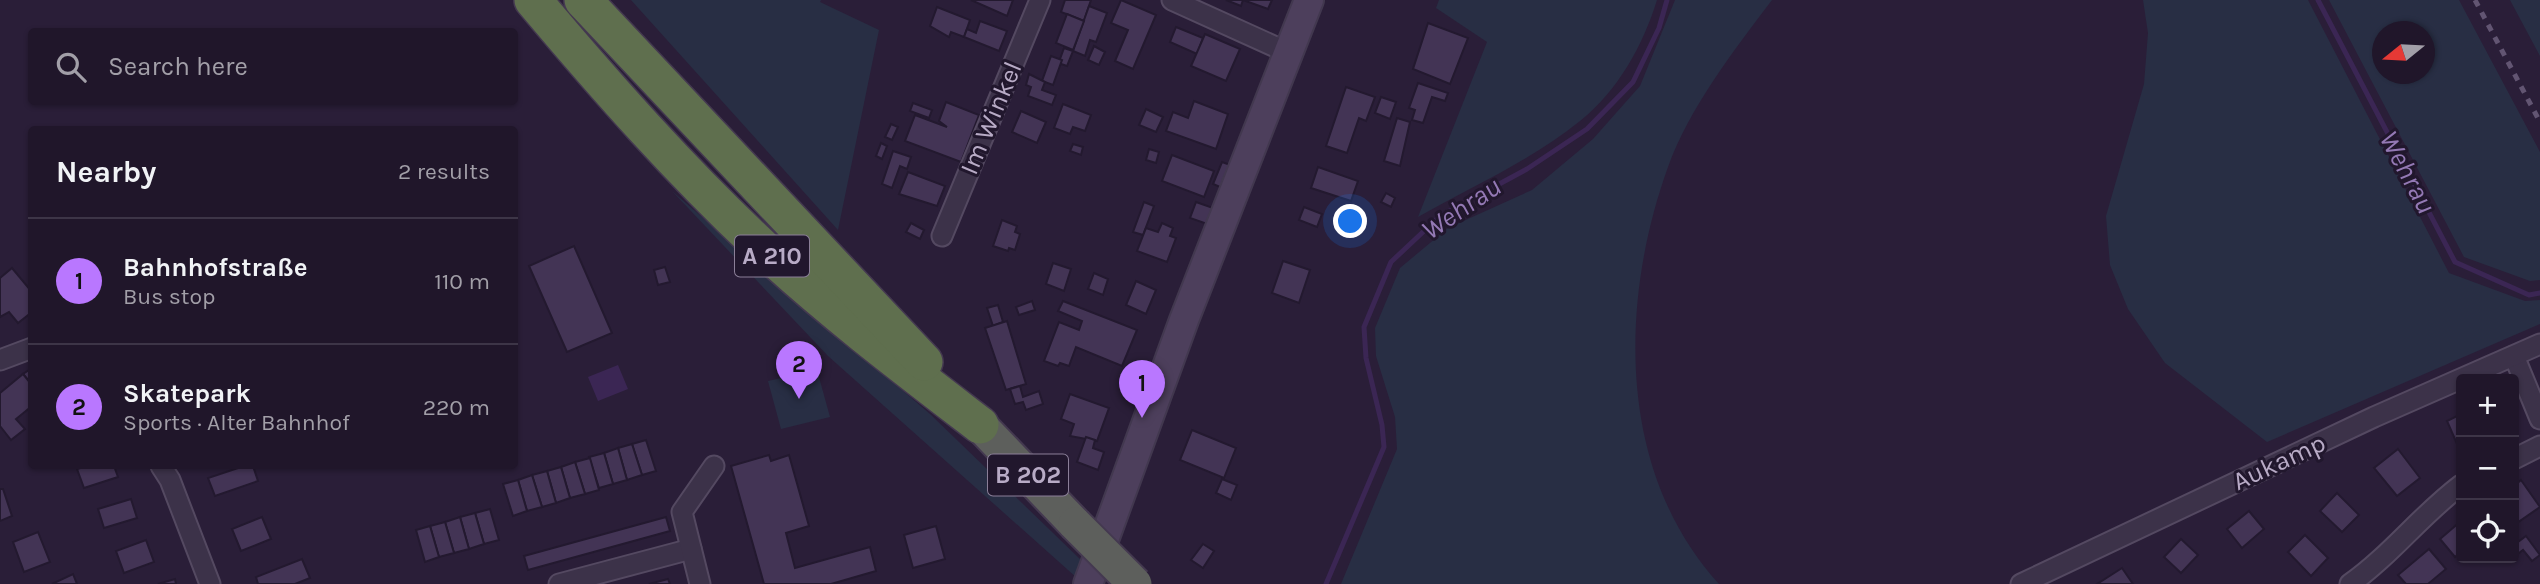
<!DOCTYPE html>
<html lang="en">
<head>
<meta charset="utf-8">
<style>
  :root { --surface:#20162a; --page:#281f32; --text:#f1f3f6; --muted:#a29fa8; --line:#3d3547; --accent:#b977ff }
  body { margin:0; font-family:Karla,sans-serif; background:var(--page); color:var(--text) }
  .controls { position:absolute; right:21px; bottom:21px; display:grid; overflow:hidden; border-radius:7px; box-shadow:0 2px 5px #0004 }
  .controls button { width:63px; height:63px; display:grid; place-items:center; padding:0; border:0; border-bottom:2px solid var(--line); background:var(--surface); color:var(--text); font:35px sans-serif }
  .compass { position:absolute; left:2372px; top:21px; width:63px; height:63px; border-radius:50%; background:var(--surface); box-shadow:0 2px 5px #0004; rotate:252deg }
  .you { position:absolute; left:1351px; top:222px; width:24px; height:24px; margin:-18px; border:5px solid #fff; border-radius:50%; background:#1a73e8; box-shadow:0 0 0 10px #1a73e833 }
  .badge { display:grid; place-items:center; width:46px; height:46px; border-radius:50%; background:var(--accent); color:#111; font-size:23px; font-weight:700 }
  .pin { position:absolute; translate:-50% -58px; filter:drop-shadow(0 2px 4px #0008) }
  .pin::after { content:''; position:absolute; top:37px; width:24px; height:21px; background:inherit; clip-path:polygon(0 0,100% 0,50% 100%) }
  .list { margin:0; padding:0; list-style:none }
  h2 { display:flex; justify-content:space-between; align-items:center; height:91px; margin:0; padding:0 28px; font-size:30px }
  h2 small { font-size:23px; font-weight:400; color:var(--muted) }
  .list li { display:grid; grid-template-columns:46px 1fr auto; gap:21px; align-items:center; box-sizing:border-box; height:126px; padding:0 28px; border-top:2px solid var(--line) }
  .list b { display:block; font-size:26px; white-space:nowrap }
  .list p { margin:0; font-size:23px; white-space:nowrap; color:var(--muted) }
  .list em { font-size:23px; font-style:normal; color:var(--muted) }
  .icon { flex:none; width:38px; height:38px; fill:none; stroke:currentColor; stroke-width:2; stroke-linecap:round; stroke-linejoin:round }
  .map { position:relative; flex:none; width:2540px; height:584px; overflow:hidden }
  .search { position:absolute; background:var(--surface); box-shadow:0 2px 5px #0004; left:28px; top:28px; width:490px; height:77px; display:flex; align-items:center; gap:18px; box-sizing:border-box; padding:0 24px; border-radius:7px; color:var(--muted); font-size:26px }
  .panel { position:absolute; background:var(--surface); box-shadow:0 2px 5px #0004; left:28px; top:126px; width:490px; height:343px; border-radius:7px }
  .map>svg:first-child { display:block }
</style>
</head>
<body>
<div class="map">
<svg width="2540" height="584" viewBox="0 0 2540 584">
  <rect width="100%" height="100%" fill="#2a1e38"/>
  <g fill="#282e44" fill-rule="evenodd">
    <polygon points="631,0 821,0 820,2 879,30 838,230"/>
    <path d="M1439,0H1657C1643,45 1618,91 1580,121C1532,160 1471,187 1418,217L1487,42L1436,8Z"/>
    <path d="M1675,0H1772C1735,49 1689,108 1668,167C1619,303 1617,472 1719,584H1341L1397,449L1395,417L1376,356L1375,328L1400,268L1448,228L1532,190L1593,139L1640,86Z"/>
    <polygon points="2143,0 2308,0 2449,273 2525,301 2540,300 2540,324 2267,442 2165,363 2128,309 2110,265 2106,216 2144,84 2148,33"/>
    <path d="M2329,0H2459L2540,152V280L2530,281L2464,257ZM2382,32H2424V74H2382Z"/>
    <polygon points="2510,0 2540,0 2540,56"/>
    <polygon points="672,191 930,414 1082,561 1077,578 828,356"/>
    <polygon points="817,370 830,417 781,429 768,381"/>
  </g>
  <polygon fill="#3b2654" points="618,365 628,389 598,401 588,377"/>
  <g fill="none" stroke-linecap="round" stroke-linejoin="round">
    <g stroke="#3b2654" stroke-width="5">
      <polyline points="2318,0 2455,262 2529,295 2540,293"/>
      <polyline points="1326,584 1384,447 1382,425 1366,358 1364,327 1391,262 1440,216 1527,169 1587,129 1633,82 1659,28 1667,0"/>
    </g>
  </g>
  <g fill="#433455" stroke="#23192f" stroke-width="2">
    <polygon points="971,0 1013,0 1007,16"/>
    <polygon points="1065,0 1091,0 1084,21 1061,12"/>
    <polygon points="1121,0 1156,15 1133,69 1115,61 1128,30 1111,23"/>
    <polygon points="1226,0 1243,0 1241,6"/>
    <polygon points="1243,0 1272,0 1268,9"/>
    <polygon points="1089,6 1107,13 1096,42 1090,40 1085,56 1073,51"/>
    <polygon points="937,7 970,20 964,37 951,32 949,37 930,26"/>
    <polygon points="1067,14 1084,21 1073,50 1056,43"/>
    <polygon points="980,21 1007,31 999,51 964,37 967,29 976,33"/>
    <polygon points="1428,23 1468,38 1450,84 1413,69"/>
    <polygon points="1176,27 1203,38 1197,54 1170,42"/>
    <polygon points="1205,34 1240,49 1226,81 1191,66"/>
    <polygon points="1094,46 1105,52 1099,65 1088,60"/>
    <polygon points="1064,48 1073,51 1067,66 1061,64 1060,59"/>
    <polygon points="1051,56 1062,60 1053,85 1042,81"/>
    <polygon points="1029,74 1045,82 1042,90 1056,95 1052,105 1028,96 1031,87 1026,85"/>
    <polygon points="1418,83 1448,93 1445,101 1432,97 1423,123 1412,120 1415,110 1409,108"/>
    <polygon points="1346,87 1375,97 1366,121 1359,118 1347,153 1326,146"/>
    <polygon points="1381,97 1396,102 1390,119 1375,113"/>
    <polygon points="1194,101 1228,114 1216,149 1166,131 1173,112 1188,118"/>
    <polygon points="946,102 979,115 961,162 905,141 915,115 947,127 939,121"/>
    <polygon points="913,103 932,110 929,118 910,111"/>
    <polygon points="1063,104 1091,115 1085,131 1073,127 1070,134 1054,128"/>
    <polygon points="1146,109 1163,117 1156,132 1139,125"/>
    <polygon points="1021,111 1046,122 1037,143 1012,132"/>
    <polygon points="1397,118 1410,122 1400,166 1384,161"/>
    <polygon points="891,124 898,127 892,140 885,137"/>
    <polygon points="881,143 887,146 882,159 876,156"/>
    <polygon points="1073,144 1083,147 1081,155 1070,151"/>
    <polygon points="1149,149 1159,152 1156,163 1146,160"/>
    <polygon points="893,151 911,157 907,169 900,166 892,188 882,184"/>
    <polygon points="1172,155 1214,171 1204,197 1162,181"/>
    <polygon points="1222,162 1236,167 1227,190 1213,184"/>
    <polygon points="1318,167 1358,181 1351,201 1311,188"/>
    <polygon points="908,172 945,186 937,206 899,194"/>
    <polygon points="1386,193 1395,198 1391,207 1381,202"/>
    <polygon points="1144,202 1154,206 1143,235 1133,232"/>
    <polygon points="1196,202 1216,209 1210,225 1190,218"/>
    <polygon points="1350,205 1362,223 1347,233 1334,216"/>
    <polygon points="1304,207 1322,214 1317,227 1299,220"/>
    <polygon points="1002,220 1017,226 1015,232 1020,234 1015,250 1009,248 1008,251 993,246"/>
    <polygon points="911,223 924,230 920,239 906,232"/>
    <polygon points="1162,223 1173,228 1170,236 1176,238 1167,262 1137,251 1146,228 1158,232"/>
    <polygon points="574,246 612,333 567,352 529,266"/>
    <polygon points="1283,261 1310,270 1299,303 1272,293"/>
    <polygon points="1053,263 1071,269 1064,291 1046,284"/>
    <polygon points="665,267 670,282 658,285 654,270"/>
    <polygon points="12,268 32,292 32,312 18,323 9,312 0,317 0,278"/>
    <polygon points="1094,273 1108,279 1103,295 1088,289"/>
    <polygon points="1136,281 1156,290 1146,314 1126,305"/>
    <polygon points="1032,301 1035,310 1019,315 1016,307"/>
    <polygon points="1063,301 1137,330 1122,366 1076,347 1069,366 1060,363 1058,366 1044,361 1059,322 1079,330 1082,321 1058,311"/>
    <polygon points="998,305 1003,322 993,326 987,308"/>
    <polygon points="1007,321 1026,384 1006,390 985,328"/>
    <polygon points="32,368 32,385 23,374"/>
    <polygon points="23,374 32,385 32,406 16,419 25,429 11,440 0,426 0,393"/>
    <polygon points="1020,386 1023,397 1039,391 1043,404 1026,410 1023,402 1015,404 1010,389"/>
    <polygon points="1070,394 1109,408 1097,441 1070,436 1074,424 1061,419"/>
    <polygon points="2461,414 2461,453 2447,421"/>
    <polygon points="1192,430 1236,448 1224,478 1180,460"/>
    <polygon points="1086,437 1095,440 1093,448 1104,452 1098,470 1077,462"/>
    <polygon points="646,440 656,471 642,475 632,444"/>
    <polygon points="632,444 642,475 627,480 618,448"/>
    <polygon points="618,448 627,480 613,484 604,453"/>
    <polygon points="2398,449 2420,478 2397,496 2374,468"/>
    <polygon points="604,453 613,484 599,488 589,457"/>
    <polygon points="769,455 771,461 789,455 809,526 786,533 795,568 870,547 876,571 831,584 764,584 731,466"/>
    <polygon points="590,458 599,490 585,494 575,462"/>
    <polygon points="575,462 585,494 570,498 561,467"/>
    <polygon points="87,466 114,466 118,477 84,488 77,469"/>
    <polygon points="244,466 253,466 258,481 215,496 208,478"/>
    <polygon points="561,467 570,498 556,503 547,471"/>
    <polygon points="547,471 556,503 542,507 532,475"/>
    <polygon points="532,475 542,507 527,511 518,480"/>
    <polygon points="1222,479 1237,485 1231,500 1216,493"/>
    <polygon points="518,480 527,511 513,516 503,484"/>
    <polygon points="2521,480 2540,507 2514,525 2514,486"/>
    <polygon points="0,489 3,489 12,516 0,521"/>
    <polygon points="2337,493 2359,515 2342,532 2320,511"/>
    <polygon points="131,499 137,518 104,528 98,509"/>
    <polygon points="490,509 499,540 484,544 475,513"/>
    <polygon points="2249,511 2264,529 2242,548 2227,529"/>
    <polygon points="475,513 484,544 469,549 460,517"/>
    <polygon points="262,517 271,539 241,551 232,529"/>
    <polygon points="460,517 469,549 454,553 445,522"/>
    <polygon points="666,517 670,531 528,570 524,556"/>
    <polygon points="2461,521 2461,552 2455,557 2440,539"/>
    <polygon points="445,522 454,553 439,557 430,526"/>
    <polygon points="430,526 439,557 425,562 416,530"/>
    <polygon points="936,526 945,559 913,568 904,535"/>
    <polygon points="38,532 50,562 24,572 13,542"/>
    <polygon points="2305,535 2328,558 2311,576 2288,552"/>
    <polygon points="2526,536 2540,555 2532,561 2523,550 2514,557 2514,545"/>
    <polygon points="2181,539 2198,555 2181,573 2164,557"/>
    <polygon points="146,540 154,562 124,573 116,551"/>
    <polygon points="1203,544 1214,551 1203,568 1191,560"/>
    <polygon points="2429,549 2446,569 2428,584 2406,584 2398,575"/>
    <polygon points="302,559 310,578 295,584 258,584 256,577"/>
    <polygon points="2122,568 2133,584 2097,584"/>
    <polygon points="73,574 77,584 52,584"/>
    <polygon points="175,579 176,584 158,584"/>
    <polygon points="668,579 670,584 649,584"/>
  </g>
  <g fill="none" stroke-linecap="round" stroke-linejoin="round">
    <g stroke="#544961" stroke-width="23">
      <g id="minor">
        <polyline points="1172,0 1289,53"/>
        <polyline points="942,236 1040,0"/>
        <polyline points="2514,356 2540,419"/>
        <polyline points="0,360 32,348"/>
        <polyline points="2514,459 2540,446"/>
        <polyline points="161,466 170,480 210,584"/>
        <polyline points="559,584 691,549"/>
        <polyline points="700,584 682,512 714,466"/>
        <polyline points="2021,584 2374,417 2540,344"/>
        <path d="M2350,584C2391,555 2421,515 2461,485"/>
      </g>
    </g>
    <g stroke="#42384f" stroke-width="32">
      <polyline id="secondary" points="1088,584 1184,320 1309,0"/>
    </g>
    <g stroke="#443950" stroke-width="37">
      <polyline id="trunk" points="980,425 1075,524"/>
    </g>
    <g stroke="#443950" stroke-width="40">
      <g id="motorway">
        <path d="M533,0C606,87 682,173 765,250C833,313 907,369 980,425"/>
        <polyline points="583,0 924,362"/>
      </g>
    </g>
    <use href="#minor" stroke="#3c3249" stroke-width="19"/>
    <use href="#secondary" stroke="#4d3f5c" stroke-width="28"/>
    <use href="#trunk" stroke="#5d5f5c" stroke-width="33"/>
    <use href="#motorway" stroke="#5f6f4e" stroke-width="37"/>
    <polyline stroke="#625572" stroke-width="5" stroke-dasharray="7 7" stroke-linecap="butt" points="2475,0 2540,122"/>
    <g stroke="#443950" stroke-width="37" stroke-linecap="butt">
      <polyline id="trunk-bridge" points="1075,524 1135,584"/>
    </g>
    <use href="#trunk-bridge" stroke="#5d5f5c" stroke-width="33"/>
  </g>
  <g text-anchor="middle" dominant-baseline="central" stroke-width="6" stroke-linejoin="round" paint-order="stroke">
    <g fill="#21172d" stroke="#8b7f98" stroke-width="2">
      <rect x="735" y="235.5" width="74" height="41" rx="5"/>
      <rect x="988" y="454.5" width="80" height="41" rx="5"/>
    </g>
    <g font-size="24" font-weight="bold" fill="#b8abc6">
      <text x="772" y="256">A 210</text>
      <text x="1028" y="475">B 202</text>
    </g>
    <g font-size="26" fill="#b8abc6" stroke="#21172d">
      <text transform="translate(991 118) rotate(-67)">Im Winkel</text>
      <text transform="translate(2279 462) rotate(-25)">Aukamp</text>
    </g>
    <g font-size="28" font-style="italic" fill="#9479b5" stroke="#21172d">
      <text transform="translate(2408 172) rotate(62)">Wehrau</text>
      <text transform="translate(1461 208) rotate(-34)">Wehrau</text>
    </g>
  </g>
</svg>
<div class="controls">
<button>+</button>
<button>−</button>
<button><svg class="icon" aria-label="locate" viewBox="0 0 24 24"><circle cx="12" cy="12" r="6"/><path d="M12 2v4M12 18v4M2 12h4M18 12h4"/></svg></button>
</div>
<svg class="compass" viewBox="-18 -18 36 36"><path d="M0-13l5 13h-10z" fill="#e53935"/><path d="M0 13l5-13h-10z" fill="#a29fa8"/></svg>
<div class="you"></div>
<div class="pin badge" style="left:1142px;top:418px">1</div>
<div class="pin badge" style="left:799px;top:399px">2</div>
<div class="search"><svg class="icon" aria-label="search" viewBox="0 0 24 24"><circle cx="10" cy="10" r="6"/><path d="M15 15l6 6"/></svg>Search here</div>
<section class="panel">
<h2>Nearby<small>2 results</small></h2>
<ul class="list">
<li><span class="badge">1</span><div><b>Bahnhofstraße</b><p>Bus stop</p></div><em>110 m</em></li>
<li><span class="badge">2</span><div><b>Skatepark</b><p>Sports · Alter Bahnhof</p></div><em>220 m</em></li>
</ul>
</section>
</div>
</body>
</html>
